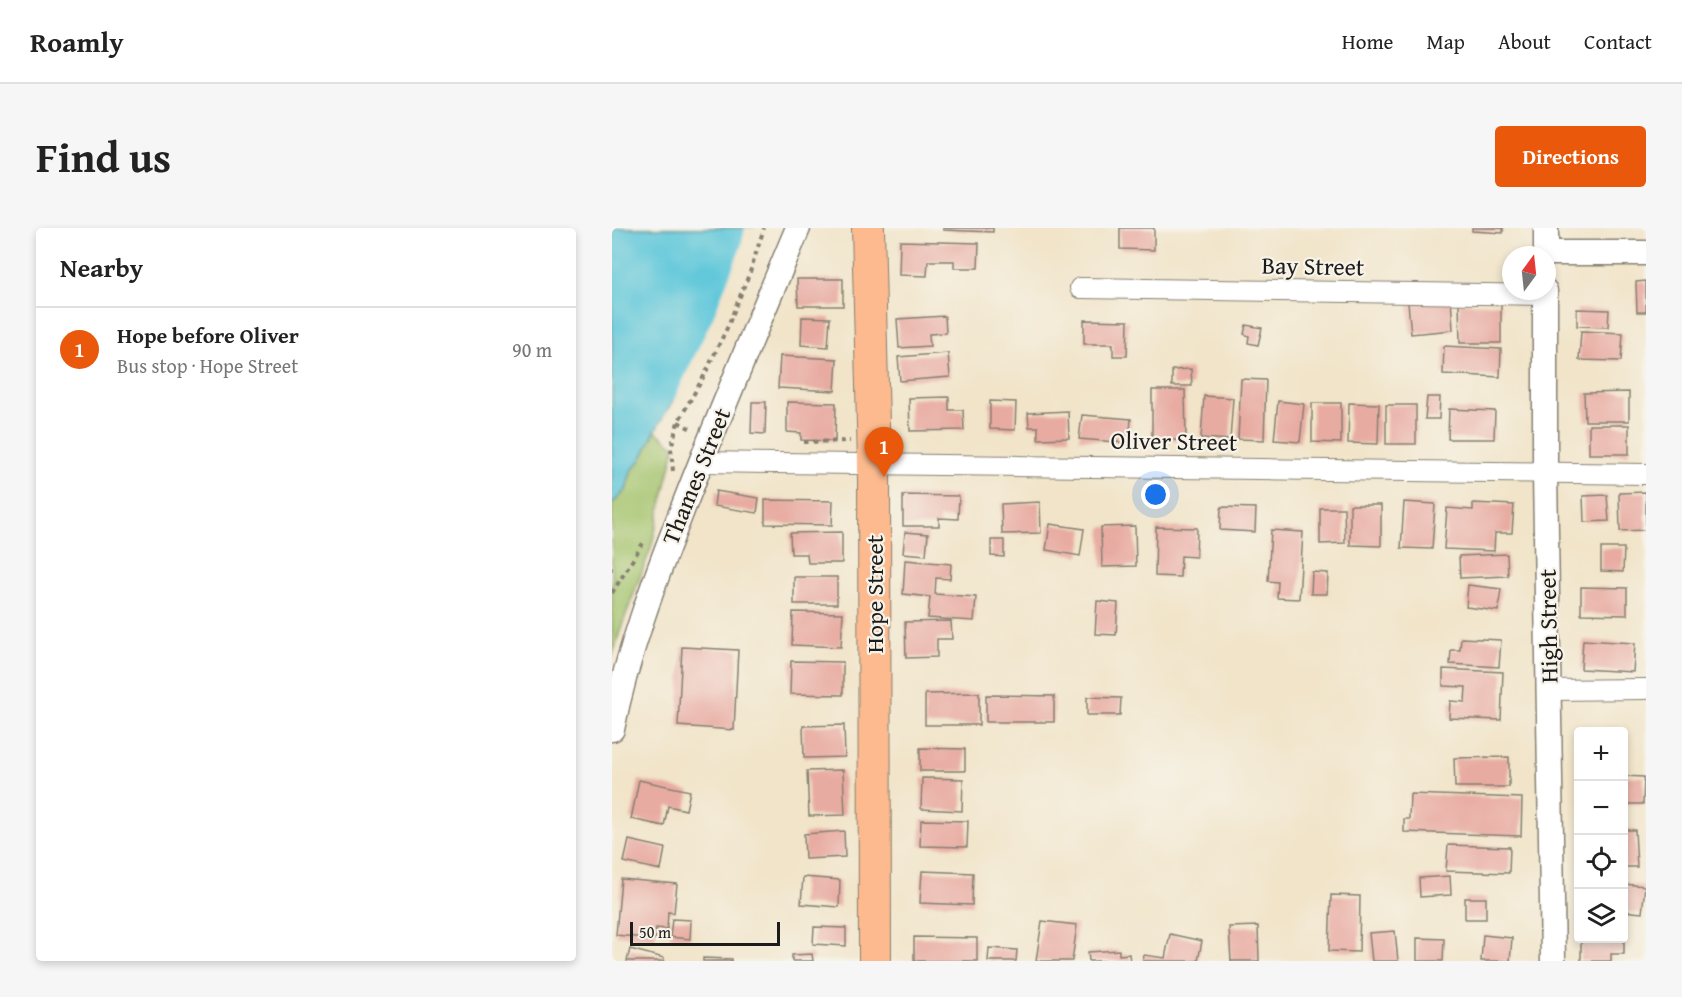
<!DOCTYPE html>
<html lang="en">
<head>
<meta charset="utf-8">
<style>
  :root { --surface:#fff; --page:#f6f6f6; --text:#222; --muted:#767676; --line:#e0e0e0; --accent:#ea580c }
  body { margin:0; font-family:"Gentium Book Plus",serif; background:var(--page); color:var(--text) }
  .controls { position:absolute; right:18px; bottom:18px; display:grid; overflow:hidden; border-radius:6px; box-shadow:0 3px 9px #0003 }
  .controls button { width:54px; height:54px; display:grid; place-items:center; padding:0; border:0; border-bottom:2px solid var(--line); background:var(--surface); color:var(--text); font:30px sans-serif }
  .compass { position:absolute; left:890px; top:18px; width:54px; height:54px; border-radius:50%; background:var(--surface); box-shadow:0 3px 9px #0003; rotate:15deg }
  .scale { position:absolute; left:18px; bottom:15px; width:150px; box-sizing:border-box; padding-left:6px; border:3px solid #1c1c1c; border-top:0; font-size:16px; line-height:21px; white-space:nowrap; color:#1c1c1c; -webkit-text-stroke:4px #f7f3e8; paint-order:stroke }
  .you { position:absolute; left:544px; top:267px; width:21px; height:21px; margin:-15px; border:4px solid #fff; border-radius:50%; background:#1a73e8; box-shadow:0 0 0 9px #1a73e833 }
  .badge { display:grid; place-items:center; width:39px; height:39px; border-radius:50%; background:var(--accent); color:#fff; font-size:20px; font-weight:700 }
  .pin { position:absolute; translate:-50% -50px; filter:drop-shadow(0 2px 3px #0008) }
  .pin::after { content:''; position:absolute; top:32px; width:21px; height:18px; background:inherit; clip-path:polygon(0 0,100% 0,50% 100%) }
  .list { margin:0; padding:0; list-style:none }
  h2 { display:flex; justify-content:space-between; align-items:center; height:78px; margin:0; padding:0 24px; font-size:26px }
  h2 small { font-size:20px; font-weight:400; color:var(--muted) }
  .list li { display:grid; grid-template-columns:39px 1fr auto; gap:18px; align-items:center; box-sizing:border-box; height:84px; padding:0 24px; border-top:2px solid var(--line) }
  .list b { display:block; font-size:22px; white-space:nowrap }
  .list p { margin:0; font-size:20px; white-space:nowrap; color:var(--muted) }
  .list em { font-size:20px; font-style:normal; color:var(--muted) }
  .icon { flex:none; width:33px; height:33px; fill:none; stroke:currentColor; stroke-width:2; stroke-linecap:round; stroke-linejoin:round }
  .map { position:relative; flex:none; width:1034px; height:733px; overflow:hidden; border-radius:6px }
  header { display:flex; align-items:center; gap:36px; box-sizing:border-box; height:84px; padding:0 30px; background:var(--surface); border-bottom:2px solid var(--line) }
  header strong { font-size:28px }
  nav { display:flex; gap:33px; margin-inline-start:auto; font-size:21px }
  .intro { display:flex; align-items:center; justify-content:space-between; box-sizing:border-box; height:144px; padding:0 36px }
  h1 { margin:0; font-size:42px }
  .button { padding:15px 27px; border-radius:6px; background:var(--accent); color:#fff; font-size:21px; font-weight:700 }
  main { display:flex; gap:36px; padding:0 36px }
  aside { flex:1; background:var(--surface); border-radius:6px; box-shadow:0 3px 9px #0003 }
  .map>svg:first-child { display:block }
</style>
</head>
<body>
<header>
<strong>Roamly</strong>
<nav><a>Home</a><a>Map</a><a>About</a><a>Contact</a></nav>
</header>
<div class="intro"><h1>Find us</h1><a class="button">Directions</a></div>
<main>
<aside>
<h2>Nearby<small></small></h2>
<ul class="list">
<li><span class="badge">1</span><div><b>Hope before Oliver</b><p>Bus stop · Hope Street</p></div><em>90 m</em></li>
</ul>
</aside>
<div class="map">
<svg width="1034" height="733" viewBox="0 0 1034 733">
  <rect width="100%" height="100%" fill="#f7f3e8"/>
  <filter id="ink" filterUnits="userSpaceOnUse"><feTurbulence type="fractalNoise" baseFrequency=".0167" numOctaves="2"/><feDisplacementMap in="SourceGraphic" scale="12" xChannelSelector="R" yChannelSelector="G"/><feConvolveMatrix kernelMatrix="1 2 1 2 8 2 1 2 1" color-interpolation-filters="sRGB"/></filter>
  <filter id="wash" filterUnits="userSpaceOnUse"><feTurbulence type="fractalNoise" baseFrequency=".008" numOctaves="4" result="noise"/><feDisplacementMap in="SourceGraphic" scale="24" xChannelSelector="R" yChannelSelector="G"/><feGaussianBlur stdDeviation="1.35" result="paint"/><feColorMatrix in="noise" values="0 0 0 0 0 0 0 0 0 0 0 0 0 0 0 0 0 1.4 0 .05"/><feComposite in="paint" operator="in"/></filter>
  <g filter="url(#wash)">
    <rect width="100%" height="100%" fill="#f1e4c9"/>
    <polygon fill="#a2c26a" stroke="#5f6f43" stroke-width="1.5" points="43,203 63,219 39,320 10,397 0,429 0,276 14,262 19,243 29,232"/>
    <polygon fill="#5ec7da" stroke="#3d727b" stroke-width="1.5" points="0,0 142,0 87,132 43,203 29,232 19,243 14,262 0,276"/>
    <polygon fill="#f1e4c9" points="133,0 145,0 140,19 115,84 89,134 52,195 46,199 60,176 101,89 129,19"/>
    <g id="blocks">
      <g fill="#e8aba2">
        <polygon points="331,0 381,0 381,4 331,2"/>
        <polygon points="508,0 542,0 542,22 508,21"/>
        <polygon points="860,0 891,0 891,5 860,3"/>
        <polygon points="288,13 367,15 366,40 342,40 342,33 316,33 315,48 287,47"/>
        <polygon points="185,51 231,51 231,78 186,78"/>
        <polygon points="1034,53 1034,84 1025,84 1024,54"/>
        <polygon points="839,71 841,102 799,106 796,75"/>
        <polygon points="847,75 889,76 889,115 848,115"/>
        <polygon points="965,81 997,82 996,99 965,98"/>
        <polygon points="333,88 334,105 317,106 318,118 287,120 285,91"/>
        <polygon points="190,89 218,90 216,119 189,117"/>
        <polygon points="472,92 516,93 515,128 501,128 501,116 472,116"/>
        <polygon points="634,97 650,100 646,117 636,115 637,108 632,106"/>
        <polygon points="969,103 1011,105 1009,133 967,132"/>
        <polygon points="832,118 889,121 888,149 831,146"/>
        <polygon points="336,125 338,149 288,153 286,129"/>
        <polygon points="168,128 225,131 223,163 166,160"/>
        <polygon points="579,141 580,158 560,158 560,142"/>
        <polygon points="629,151 654,152 652,212 626,211"/>
        <polygon points="540,162 573,162 574,212 540,212"/>
        <polygon points="1017,164 1017,193 973,193 972,165"/>
        <polygon points="592,168 621,170 618,212 589,210"/>
        <polygon points="337,169 337,182 351,182 352,202 298,203 297,170"/>
        <polygon points="815,169 828,169 827,191 813,191"/>
        <polygon points="378,173 404,174 403,202 378,201"/>
        <polygon points="666,173 692,176 688,214 662,212"/>
        <polygon points="140,174 154,174 153,206 139,205"/>
        <polygon points="175,174 224,175 223,213 189,212 189,205 175,204"/>
        <polygon points="700,175 729,175 729,215 700,214"/>
        <polygon points="737,175 767,176 766,216 736,215"/>
        <rect x="774" y="177" width="30" height="39"/>
        <polygon points="837,181 883,183 882,211 836,211"/>
        <polygon points="456,183 457,210 426,211 426,199 417,199 416,185"/>
        <polygon points="470,187 519,191 517,215 467,211"/>
        <rect x="977" y="197" width="40" height="29"/>
        <polygon points="104,263 147,270 145,285 102,278"/>
        <polygon points="1034,264 1034,302 1008,303 1007,265"/>
        <polygon points="291,267 347,268 346,291 327,290 327,298 291,298"/>
        <polygon points="995,267 997,293 972,294 971,268"/>
        <polygon points="153,272 221,273 220,297 153,296"/>
        <polygon points="428,274 429,305 390,306 389,276"/>
        <polygon points="792,274 823,276 820,321 789,320"/>
        <polygon points="861,275 902,277 900,305 883,305 882,323 832,321 835,280 861,282"/>
        <polygon points="738,277 769,277 769,318 738,317"/>
        <polygon points="609,279 644,280 643,304 608,302"/>
        <polygon points="708,280 732,280 733,315 708,316"/>
        <polygon points="438,296 472,301 468,328 434,322"/>
        <polygon points="523,298 524,338 490,339 489,299"/>
        <polygon points="544,299 585,300 584,329 569,328 568,349 543,348"/>
        <polygon points="659,302 691,304 687,371 665,370 666,354 656,353"/>
        <polygon points="230,304 230,335 196,335 195,326 179,326 178,305"/>
        <polygon points="293,304 316,306 314,327 291,325"/>
        <polygon points="379,312 392,312 392,329 379,328"/>
        <polygon points="989,320 1012,320 1011,344 989,343"/>
        <polygon points="895,326 896,348 848,350 847,328"/>
        <polygon points="293,332 339,336 338,351 324,350 323,366 364,369 362,393 316,390 318,369 291,366"/>
        <polygon points="700,344 716,345 715,366 699,366"/>
        <rect x="182" y="349" width="43" height="27"/>
        <polygon points="856,357 889,361 886,383 854,379"/>
        <polygon points="969,359 1015,360 1015,387 969,386"/>
        <polygon points="485,373 506,375 504,407 483,406"/>
        <polygon points="181,384 231,385 229,419 180,417"/>
        <polygon points="339,393 340,411 325,411 325,429 294,430 293,394"/>
        <polygon points="849,410 889,412 887,439 838,436 839,422 848,422"/>
        <polygon points="971,412 1023,415 1021,444 969,441"/>
        <polygon points="70,419 126,422 122,502 66,498"/>
        <polygon points="179,433 231,434 231,467 178,466"/>
        <polygon points="831,441 891,444 889,492 837,490 838,473 853,474 854,459 831,458"/>
        <polygon points="367,465 367,497 313,497 313,466"/>
        <polygon points="374,467 442,468 442,494 374,494"/>
        <polygon points="475,469 509,470 508,487 475,487"/>
        <polygon points="232,497 233,529 192,530 191,498"/>
        <polygon points="308,520 353,521 353,543 308,543"/>
        <polygon points="897,529 897,559 843,559 842,530"/>
        <polygon points="231,542 233,587 197,588 195,543"/>
        <polygon points="1011,548 1032,549 1031,576 1011,576"/>
        <polygon points="310,550 351,551 350,583 309,581"/>
        <polygon points="27,552 78,563 74,582 56,578 52,598 19,591"/>
        <polygon points="798,566 910,570 909,608 792,604 792,591 797,591"/>
        <polygon points="309,592 356,593 355,619 308,618"/>
        <polygon points="1011,602 1023,602 1025,639 1011,639"/>
        <polygon points="232,603 233,629 193,631 192,606"/>
        <polygon points="17,612 53,620 49,642 12,634"/>
        <polygon points="836,617 898,619 897,645 834,643"/>
        <polygon points="310,643 361,645 360,677 308,675"/>
        <polygon points="838,648 839,667 808,669 807,650"/>
        <polygon points="191,649 228,652 227,679 189,676"/>
        <polygon points="9,651 65,656 62,685 56,684 55,701 44,700 43,711 4,707"/>
        <polygon points="1011,656 1033,658 1030,685 1011,683"/>
        <polygon points="719,667 748,668 747,724 717,723"/>
        <rect x="853" y="670" width="21" height="21"/>
        <polygon points="60,691 79,692 78,711 58,709"/>
        <polygon points="430,693 465,697 460,733 424,733"/>
        <polygon points="646,698 647,733 619,733 617,699"/>
        <polygon points="202,699 234,700 234,718 201,716"/>
        <polygon points="783,703 786,733 760,733 757,705"/>
        <polygon points="558,706 590,713 586,733 531,733 532,727 553,730"/>
        <polygon points="871,707 900,710 898,733 869,733"/>
        <polygon points="302,709 365,710 365,733 302,733"/>
        <polygon points="805,710 832,711 831,733 805,733"/>
        <polygon points="969,710 1012,710 1012,726 999,726 999,733 969,733"/>
        <polygon points="377,720 405,722 404,733 376,733"/>
        <polygon points="18,721 52,730 52,733 15,733"/>
        <polygon points="507,722 507,727 517,726 518,733 477,733 476,724"/>
        <polygon points="200,726 201,733 180,733 180,727"/>
        <polygon points="91,730 120,731 120,733 91,733"/>
      </g>
    </g>
  </g>
  <g filter="url(#ink)">
    <use href="#blocks" fill-opacity="0" stroke="#868072" stroke-width="1.5"/>
    <g fill="none" stroke-linecap="round" stroke-linejoin="round">
      <g stroke="#868072" stroke-width="22">
        <g id="minor">
          <polyline points="468,60 933,67"/>
          <polyline points="89,234 1034,246"/>
          <polyline points="937,462 1034,461"/>
        </g>
      </g>
      <g stroke="#868072" stroke-width="27">
        <g id="tertiary">
          <polyline points="934,25 1034,25"/>
          <polyline points="934,27 934,0"/>
          <polyline points="933,63 933,245 941,733"/>
          <path d="M0,501C15,427 41,356 69,285C106,189 146,95 186,0"/>
        </g>
      </g>
      <g stroke="#868072" stroke-width="34">
        <polyline id="primary" points="256,0 262,236 263,733"/>
      </g>
      <g stroke="#868072" stroke-width="4" stroke-dasharray="4.5 4.5" stroke-linecap="butt">
        <polyline points="66,194 81,202"/>
        <polyline points="192,214 238,213"/>
        <polyline points="61,243 59,220 66,194 92,148 115,100 138,44 152,0"/>
        <polyline points="0,341 1,341"/>
        <polyline points="0,365 33,312"/>
      </g>
      <use href="#minor" stroke="#fff" stroke-width="20"/>
      <use href="#tertiary" stroke="#fff" stroke-width="24"/>
      <use href="#primary" stroke="#fcba8e" stroke-width="32"/>
    </g>
  </g>
  <g text-anchor="middle" dominant-baseline="central" stroke-width="4.5" stroke-linejoin="round" paint-order="stroke">
    <g font-size="24" fill="#1c1c1c" stroke="#f7f3e8">
      <text transform="translate(701 38) rotate(1)">Bay Street</text>
      <text transform="translate(562 213) rotate(1)">Oliver Street</text>
      <text transform="translate(84 248) rotate(-68)">Thames Street</text>
      <text transform="translate(262 366) rotate(-90)">Hope Street</text>
      <text transform="translate(936 398) rotate(-91)">High Street</text>
    </g>
  </g>
</svg>
<div class="controls">
<button>+</button>
<button>−</button>
<button><svg class="icon" aria-label="locate" viewBox="0 0 24 24"><circle cx="12" cy="12" r="6"/><path d="M12 2v4M12 18v4M2 12h4M18 12h4"/></svg></button>
<button><svg class="icon" aria-label="layers" viewBox="0 0 24 24"><path d="M12 4l9 5-9 5-9-5zM3 14l9 5 9-5"/></svg></button>
</div>
<svg class="compass" viewBox="-18 -18 36 36"><path d="M0-13l5 13h-10z" fill="#e53935"/><path d="M0 13l5-13h-10z" fill="#767676"/></svg>
<div class="scale">50 m</div>
<div class="you"></div>
<div class="pin badge" style="left:272px;top:249px">1</div>
</div>
</main>
</body>
</html>
